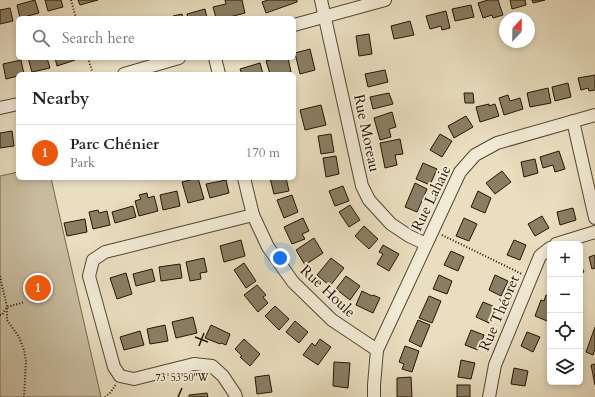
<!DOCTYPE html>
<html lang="en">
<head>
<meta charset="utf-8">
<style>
  :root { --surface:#fff; --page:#f2f2f2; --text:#222; --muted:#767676; --line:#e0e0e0; --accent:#ea580c }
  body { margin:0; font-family:Cardo,serif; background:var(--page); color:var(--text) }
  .controls { position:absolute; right:12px; bottom:12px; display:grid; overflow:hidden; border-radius:6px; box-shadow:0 2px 6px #0003 }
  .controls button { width:36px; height:36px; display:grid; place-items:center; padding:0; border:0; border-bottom:1px solid var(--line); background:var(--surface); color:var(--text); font:20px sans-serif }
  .compass { position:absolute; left:499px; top:12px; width:36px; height:36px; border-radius:50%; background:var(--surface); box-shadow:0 2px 6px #0003; rotate:22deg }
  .you { position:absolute; left:280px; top:258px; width:14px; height:14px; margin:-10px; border:3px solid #fff; border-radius:50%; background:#1a73e8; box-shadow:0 0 0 6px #1a73e833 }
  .badge { display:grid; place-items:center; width:26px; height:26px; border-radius:50%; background:var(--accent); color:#fff; font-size:13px; font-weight:700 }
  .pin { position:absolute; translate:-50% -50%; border:2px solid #fff; box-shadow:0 1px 4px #0006 }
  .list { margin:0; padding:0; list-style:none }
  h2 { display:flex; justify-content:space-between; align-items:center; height:52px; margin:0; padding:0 16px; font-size:17px }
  h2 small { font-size:13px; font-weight:400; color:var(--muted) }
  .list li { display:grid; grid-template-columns:26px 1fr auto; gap:12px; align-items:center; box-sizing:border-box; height:56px; padding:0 16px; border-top:1px solid var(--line) }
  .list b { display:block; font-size:15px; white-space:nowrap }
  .list p { margin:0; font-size:13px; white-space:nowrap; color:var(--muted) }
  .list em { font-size:13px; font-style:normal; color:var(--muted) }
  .icon { flex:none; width:22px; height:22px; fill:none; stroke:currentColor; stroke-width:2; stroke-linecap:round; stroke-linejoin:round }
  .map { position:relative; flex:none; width:595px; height:397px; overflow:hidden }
  .search { position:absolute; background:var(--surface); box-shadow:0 2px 6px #0003; left:16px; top:16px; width:280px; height:44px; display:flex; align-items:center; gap:10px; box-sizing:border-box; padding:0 14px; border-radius:6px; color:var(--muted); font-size:15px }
  .panel { position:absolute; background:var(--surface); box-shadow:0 2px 6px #0003; left:16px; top:72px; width:280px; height:108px; border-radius:6px }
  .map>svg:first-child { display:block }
</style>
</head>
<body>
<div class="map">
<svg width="595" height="397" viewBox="0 0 595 397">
  <rect width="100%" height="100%" fill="#e9debf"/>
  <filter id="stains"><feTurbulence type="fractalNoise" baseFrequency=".005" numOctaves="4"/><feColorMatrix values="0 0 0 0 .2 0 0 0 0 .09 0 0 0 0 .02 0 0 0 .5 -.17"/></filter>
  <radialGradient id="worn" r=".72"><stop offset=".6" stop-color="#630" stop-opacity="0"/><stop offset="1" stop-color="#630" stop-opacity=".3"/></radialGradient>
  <polygon fill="#c8bc9f" stroke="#766850" points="18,172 18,178 51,178 101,397 0,397 0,176"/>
  <g fill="#8a7e64" stroke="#241501">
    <polygon points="35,0 39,13 20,18 17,5"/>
    <polygon points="45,0 61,0 63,7 48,11"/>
    <polygon points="78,0 98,0 80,5"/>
    <polygon points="225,0 242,0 245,13 226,18 216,18 213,7 226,4"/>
    <polygon points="268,0 297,0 297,2 266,13 262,2"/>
    <polygon points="488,0 498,0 503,15 493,18 492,15 483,18 478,3"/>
    <polygon points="510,0 525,0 526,5 512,9"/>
    <polygon points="532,0 545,0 533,3"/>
    <polygon points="471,5 474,17 455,21 452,9"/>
    <polygon points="10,8 13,21 0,24 0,10"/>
    <polygon points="205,9 207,18 188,18 187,14"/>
    <polygon points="446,11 450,28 442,30 441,26 430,29 426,16"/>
    <polygon points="182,14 183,18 174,18 173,16"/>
    <polygon points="410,21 414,35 394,39 391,26"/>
    <polygon points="369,34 372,54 359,56 356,36"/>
    <polygon points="310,49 315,70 300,74 295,53"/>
    <polygon points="28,58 47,58 50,68 32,72"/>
    <polygon points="55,58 75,58 75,60 57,66"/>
    <polygon points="277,58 288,58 291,72 282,74 270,74 266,61"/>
    <polygon points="21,60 24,74 18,74 18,76 6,79 3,64"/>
    <polygon points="260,63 263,74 242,74 240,69"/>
    <polygon points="385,70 388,82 368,87 365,74"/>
    <polygon points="595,75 595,90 589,91 588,88 581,90 578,78"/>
    <polygon points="568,83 571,97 555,101 552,87"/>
    <polygon points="548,88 551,103 530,107 527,93"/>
    <polygon points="389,93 393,104 373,109 370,97"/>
    <polygon points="464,93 473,93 474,103 465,103"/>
    <polygon points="508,95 510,101 520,98 523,109 504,115 499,98"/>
    <polygon points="489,104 489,106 495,104 499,116 480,122 476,107"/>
    <polygon points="321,105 326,125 305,130 300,110"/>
    <polygon points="392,112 396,127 389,129 391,137 380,140 374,118"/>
    <polygon points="466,116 473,127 454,138 448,126"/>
    <polygon points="12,131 14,146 0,148 0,133"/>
    <polygon points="331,134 334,152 321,154 318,136"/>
    <polygon points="440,134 452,141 442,157 430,150"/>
    <polygon points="400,139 403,154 395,155 397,165 385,168 380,143"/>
    <polygon points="559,151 565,169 555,172 553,165 543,168 540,157"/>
    <polygon points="336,156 339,174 326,177 323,158"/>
    <polygon points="535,159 538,173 524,177 521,162"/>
    <polygon points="423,163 437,169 430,185 416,179"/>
    <polygon points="502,171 511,182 495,194 486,183"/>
    <polygon points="198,178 204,199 188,203 182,182"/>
    <polygon points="270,178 286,178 289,191 274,194"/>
    <polygon points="226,180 229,193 210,198 206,184"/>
    <polygon points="415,183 427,189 417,212 405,207"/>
    <polygon points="343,186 349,201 335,206 329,191"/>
    <polygon points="177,191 180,206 163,210 160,195"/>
    <polygon points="478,191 491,198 485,213 471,207"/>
    <polygon points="147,193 148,198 154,196 158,211 139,216 135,201 141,199 139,195"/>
    <polygon points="292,195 298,212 284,218 277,200"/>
    <polygon points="350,205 360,220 349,227 339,212"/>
    <polygon points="133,206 136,217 115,223 112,212"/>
    <polygon points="573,208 576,220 560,225 557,212"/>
    <polygon points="98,210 99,213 107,211 110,225 93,229 89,212"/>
    <polygon points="542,216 549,228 535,236 528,224"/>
    <polygon points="303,218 309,231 302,234 305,239 292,244 284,227"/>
    <polygon points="464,218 477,224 469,241 456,236"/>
    <polygon points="85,219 87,232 67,236 64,223"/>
    <polygon points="364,226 378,239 369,249 355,236"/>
    <polygon points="314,238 323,253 305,265 296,250"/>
    <polygon points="241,240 245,256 224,262 220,246"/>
    <polygon points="514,240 526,245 520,260 507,255"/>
    <polygon points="383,245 399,254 389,271 377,264 383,254 379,252"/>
    <polygon points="451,251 464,257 458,271 444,265"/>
    <polygon points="595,255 595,268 592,269 589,257"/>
    <polygon points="204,258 207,272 200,273 201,279 190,281 186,262"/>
    <polygon points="331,258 344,268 330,286 317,275"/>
    <polygon points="244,263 256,281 246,288 234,270"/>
    <polygon points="180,264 182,278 161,281 159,267"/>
    <polygon points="580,266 581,266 584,272 580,274"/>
    <polygon points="152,269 155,281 136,286 133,274"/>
    <polygon points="126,273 132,294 117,299 110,278"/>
    <polygon points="439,275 452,281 447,294 433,289"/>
    <polygon points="495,275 508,281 501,296 489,290"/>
    <polygon points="346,276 360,286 350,300 336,289"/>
    <polygon points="257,285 266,295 263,297 268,303 258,312 244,295"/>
    <polygon points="362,291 372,296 373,295 380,298 373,313 356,305"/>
    <polygon points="546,295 550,296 550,315 547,321 535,316 541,300 544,301"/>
    <polygon points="429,296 441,301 432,323 419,318"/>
    <polygon points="483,302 495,307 489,323 476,317"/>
    <polygon points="275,306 289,319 279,330 265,316"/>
    <polygon points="193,317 197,333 176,338 172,322"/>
    <polygon points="418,320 430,325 421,347 409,341"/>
    <polygon points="295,321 308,332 299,343 286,332"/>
    <polygon points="165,325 168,341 150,344 147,329"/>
    <polygon points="211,325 230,334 226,345 221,343 220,344 205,338"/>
    <polygon points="595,327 595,349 593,355 586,352"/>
    <polygon points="471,330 484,335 478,350 465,345"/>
    <polygon points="140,331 144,345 124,350 120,337"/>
    <polygon points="527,332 540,337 533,352 521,346"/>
    <polygon points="244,339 260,354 250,366 240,357 242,356 235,349"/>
    <polygon points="320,339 331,347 318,365 303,355 312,343 315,346"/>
    <polygon points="405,346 419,351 412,372 402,369 404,364 399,362"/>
    <polygon points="461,360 475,363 471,379 458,377"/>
    <polygon points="334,362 350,363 348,388 333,386"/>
    <polygon points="595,364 595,385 591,365"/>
    <polygon points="514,368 528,371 525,386 511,384"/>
    <polygon points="269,375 272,392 257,394 255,377"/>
    <polygon points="411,377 412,397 397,397 397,378"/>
    <rect x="457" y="385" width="13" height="12"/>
    <polygon points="207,393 208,397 189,397 189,395"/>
  </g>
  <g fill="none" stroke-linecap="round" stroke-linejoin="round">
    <g stroke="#554730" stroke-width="14">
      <g id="minor">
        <polyline points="321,0 362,186 369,200 391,224 409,236 426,244"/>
        <polyline points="294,25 385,0"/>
        <polyline points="215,58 219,74"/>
        <polyline points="124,74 179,58"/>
        <polyline points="0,108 18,104"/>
        <polyline points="573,121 595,218"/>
        <polyline points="244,178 253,215 268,247 293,282 332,320 377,350"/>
        <polyline points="556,244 595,232"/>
        <polyline points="236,397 235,394 223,376 212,366 194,364 134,379 120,376 114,367 89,276 93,260 105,252 253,215"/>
        <polyline points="374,397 374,385 377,350 460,172 475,155 497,143 595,115"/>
        <polyline points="489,397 495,365 540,256 550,248"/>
      </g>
    </g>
    <g stroke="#241501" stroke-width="2" stroke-dasharray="1 2" stroke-linecap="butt">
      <polyline points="71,0 76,18"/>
      <polyline points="88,58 93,74"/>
      <polyline points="442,235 522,274"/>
      <polyline points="0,276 7,307 7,320 19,337 24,350 26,361 24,397"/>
      <polyline points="0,315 2,315 7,307 25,302"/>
      <polyline points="105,397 111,392 116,384"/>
    </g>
    <use href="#minor" stroke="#f1ead5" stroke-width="12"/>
  </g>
  <path fill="none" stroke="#241501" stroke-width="1.5" d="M195,337L208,342M199,346L204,333M178,397L182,388"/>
  <g text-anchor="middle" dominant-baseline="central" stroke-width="4" stroke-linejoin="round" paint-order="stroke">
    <g font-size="15" fill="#241501" stroke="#f1ead5">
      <text transform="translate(367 133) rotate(78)">Rue Moreau</text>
      <text transform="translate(431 198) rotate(-64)">Rue Lahaie</text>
      <text transform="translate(328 291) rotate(43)">Rue Houle</text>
      <text transform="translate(499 313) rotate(-67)">Rue Théoret</text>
    </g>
  </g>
  <g font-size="10" text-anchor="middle" fill="#241501" stroke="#f1ead5" stroke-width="4" stroke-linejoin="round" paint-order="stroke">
    <text x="182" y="381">73°53'50"W</text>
  </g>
  <rect width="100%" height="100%" filter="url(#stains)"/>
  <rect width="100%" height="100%" fill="url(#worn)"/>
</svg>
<div class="controls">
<button>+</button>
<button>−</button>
<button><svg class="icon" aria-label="locate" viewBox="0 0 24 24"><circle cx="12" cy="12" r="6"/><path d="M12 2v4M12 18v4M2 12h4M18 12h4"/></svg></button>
<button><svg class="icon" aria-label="layers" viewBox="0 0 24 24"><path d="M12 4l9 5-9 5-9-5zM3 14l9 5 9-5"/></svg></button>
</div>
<svg class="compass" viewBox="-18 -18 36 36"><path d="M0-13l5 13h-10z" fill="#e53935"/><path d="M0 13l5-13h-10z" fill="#767676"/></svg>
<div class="you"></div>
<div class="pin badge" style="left:38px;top:288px">1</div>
<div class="search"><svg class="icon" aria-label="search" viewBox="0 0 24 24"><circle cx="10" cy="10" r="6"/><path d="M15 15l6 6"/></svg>Search here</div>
<section class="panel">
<h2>Nearby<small></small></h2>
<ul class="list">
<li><span class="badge">1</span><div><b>Parc Chénier</b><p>Park</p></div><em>170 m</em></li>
</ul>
</section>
</div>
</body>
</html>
